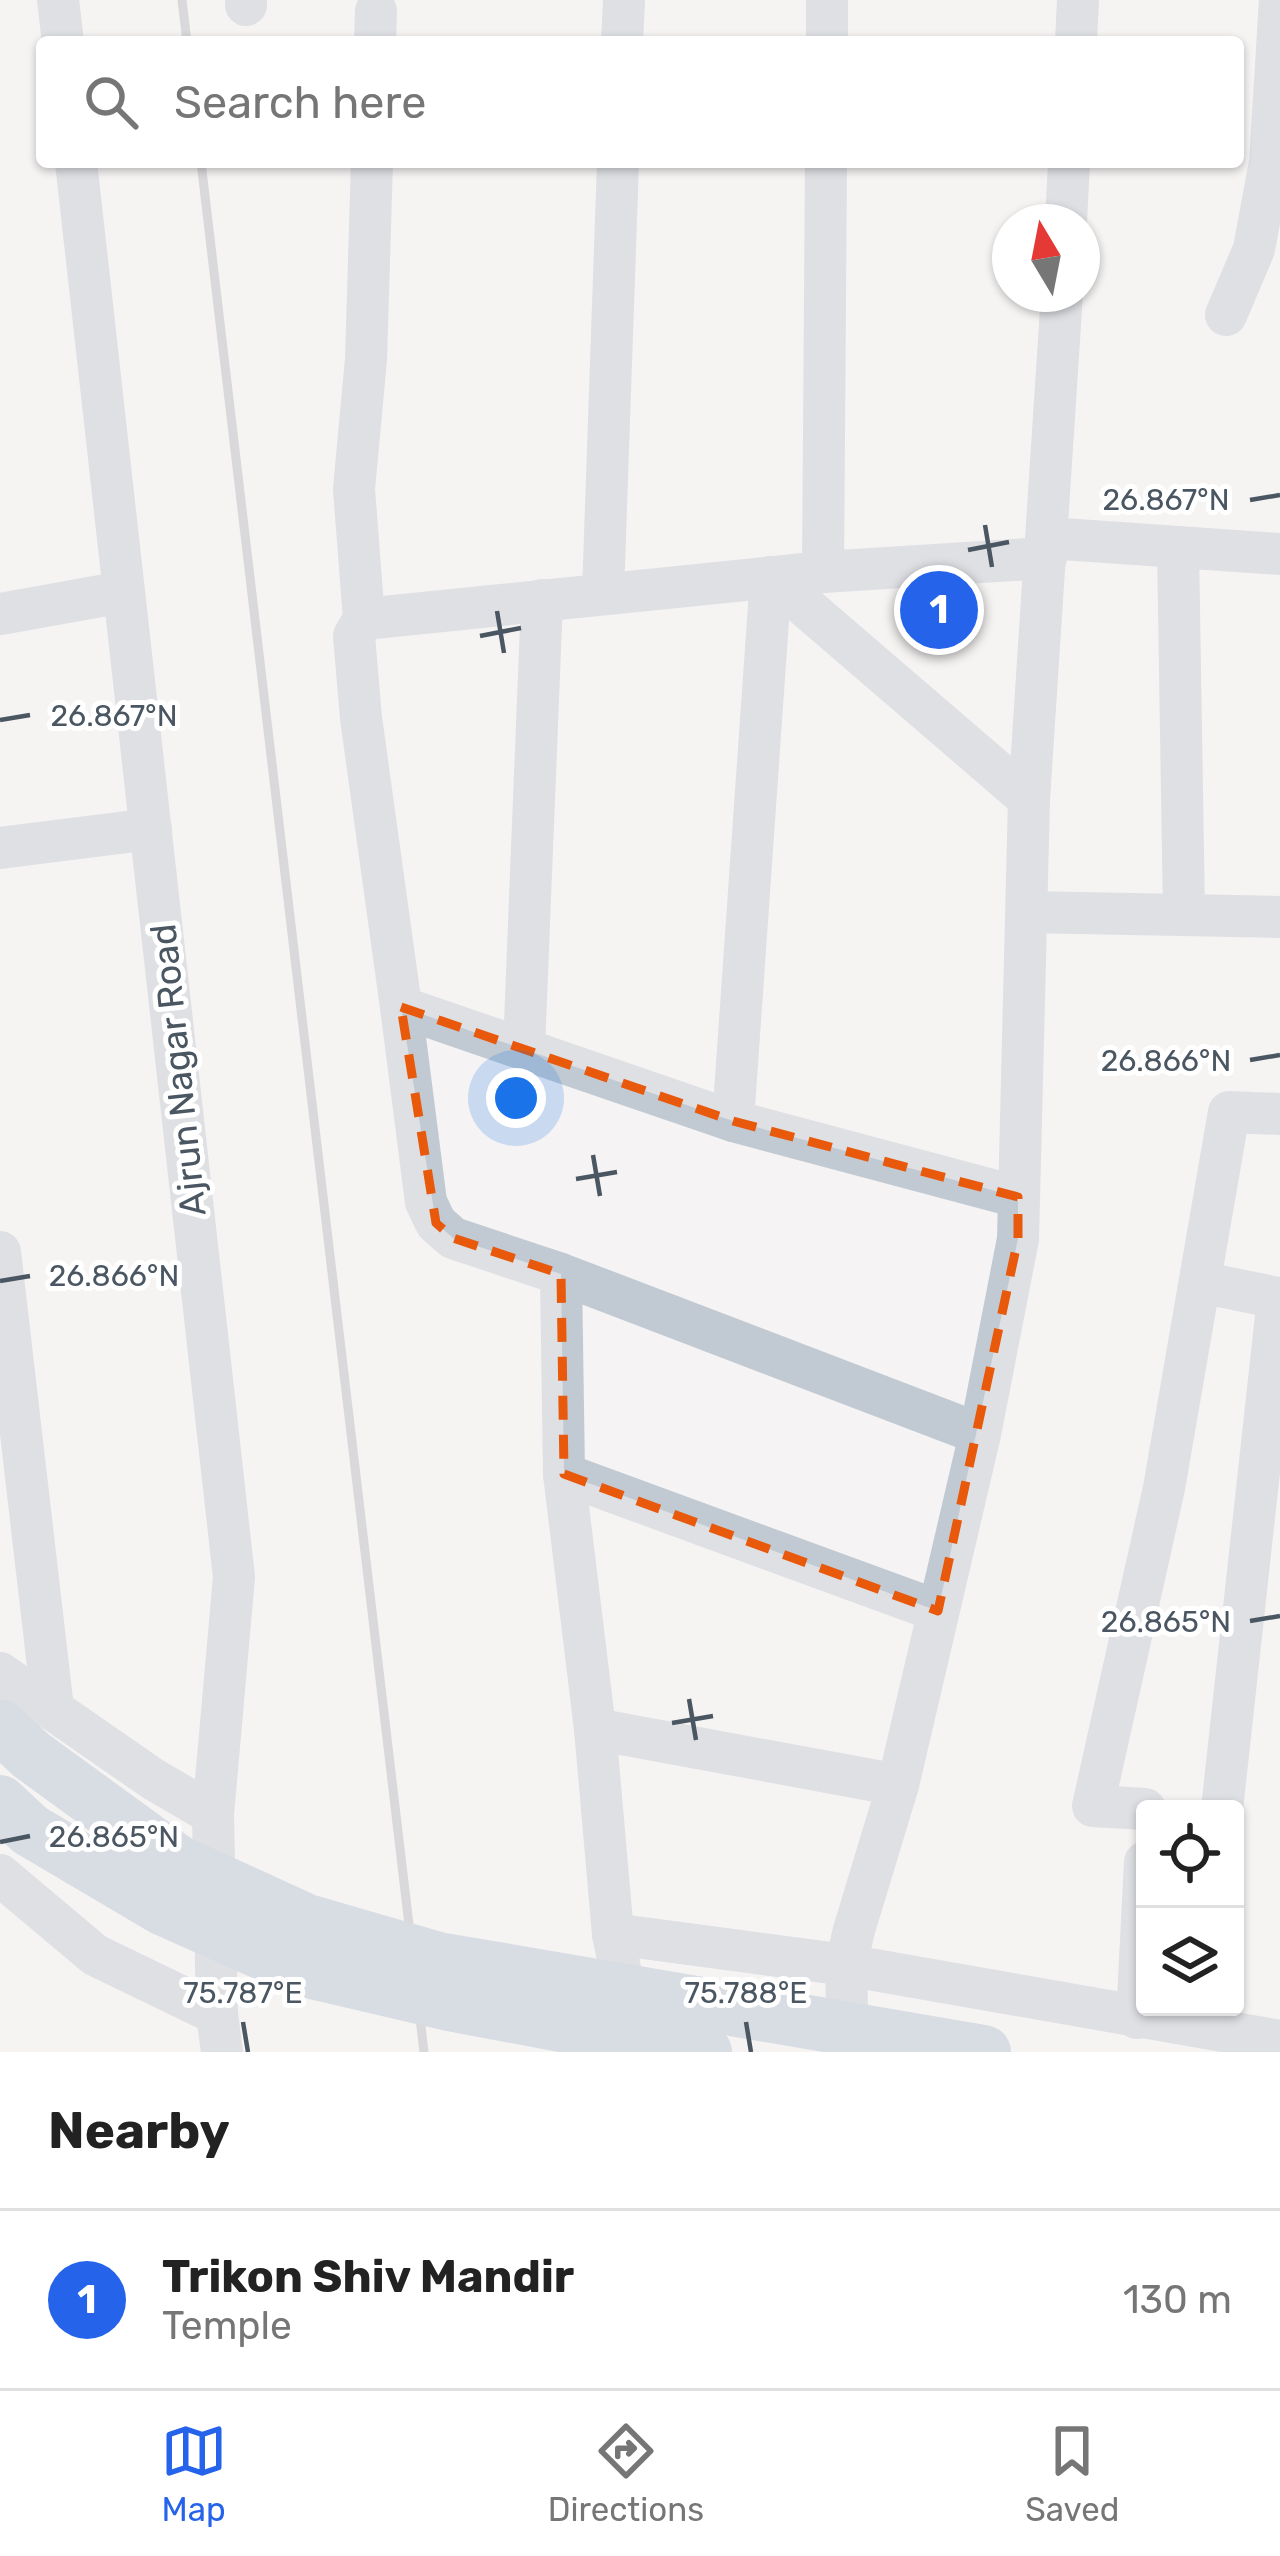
<!DOCTYPE html>
<html lang="en">
<head>
<meta charset="utf-8">
<style>
  :root { --surface:#fff; --page:#f6f6f6; --text:#222; --muted:#767676; --line:#e0e0e0; --accent:#2563eb }
  body { margin:0; font-family:Rubik,sans-serif; background:var(--page); color:var(--text) }
  .controls { position:absolute; right:36px; bottom:36px; display:grid; overflow:hidden; border-radius:12px; box-shadow:0 3px 9px #0004 }
  .controls button { width:108px; height:108px; display:grid; place-items:center; padding:0; border:0; border-bottom:3px solid var(--line); background:var(--surface); color:var(--text); font:60px sans-serif }
  .compass { position:absolute; left:992px; top:204px; width:108px; height:108px; border-radius:50%; background:var(--surface); box-shadow:0 3px 9px #0004; rotate:350deg }
  .you { position:absolute; left:516px; top:1098px; width:42px; height:42px; margin:-30px; border:9px solid #fff; border-radius:50%; background:#1a73e8; box-shadow:0 0 0 18px #1a73e833 }
  .badge { display:grid; place-items:center; width:78px; height:78px; border-radius:50%; background:var(--accent); color:#fff; font-size:39px; font-weight:700 }
  .pin { position:absolute; translate:-50% -50%; border:6px solid #fff; box-shadow:0 3px 12px #0006 }
  .list { margin:0; padding:0; list-style:none }
  h2 { display:flex; justify-content:space-between; align-items:center; height:156px; margin:0; padding:0 48px; font-size:51px }
  h2 small { font-size:39px; font-weight:400; color:var(--muted) }
  .list li { display:grid; grid-template-columns:78px 1fr auto; gap:36px; align-items:center; box-sizing:border-box; height:180px; padding:0 48px; border-top:3px solid var(--line) }
  .list b { display:block; font-size:45px; white-space:nowrap }
  .list p { margin:0; font-size:39px; white-space:nowrap; color:var(--muted) }
  .list em { font-size:39px; font-style:normal; color:var(--muted) }
  .icon { flex:none; width:66px; height:66px; fill:none; stroke:currentColor; stroke-width:2; stroke-linecap:round; stroke-linejoin:round }
  .map { position:relative; flex:none; width:1280px; height:2052px; overflow:hidden }
  .search { position:absolute; background:var(--surface); box-shadow:0 3px 9px #0004; left:36px; right:36px; top:36px; height:132px; display:flex; align-items:center; gap:30px; box-sizing:border-box; padding:0 42px; border-radius:12px; color:var(--muted); font-size:45px }
  .sheet { height:336px; background:var(--surface) }
  nav { display:flex; justify-content:space-around; align-items:center; box-sizing:border-box; height:168px; border-top:3px solid var(--line); background:var(--surface); font-size:33px; color:var(--muted) }
  nav a { display:grid; justify-items:center; gap:6px }
  nav .on { color:var(--accent) }
  .map>svg:first-child { display:block }
</style>
</head>
<body>
<div class="map">
<svg width="1280" height="2052" viewBox="0 0 1280 2052">
  <rect width="100%" height="100%" fill="#f5f3f3"/>
  <g fill="none" stroke-linecap="round" stroke-linejoin="round">
    <g stroke="#c1cad2" stroke-width="42">
      <polyline points="58,0 63,42"/>
      <polyline points="246,0 246,5"/>
      <polyline points="375,42 376,11"/>
      <polyline points="622,42 624,0"/>
      <polyline points="827,42 827,0"/>
      <polyline points="1076,42 1078,0"/>
      <polyline points="76,162 234,1577 213,1814 217,2014 222,2052"/>
      <polyline points="1066,222 1069,162"/>
      <polyline points="1226,315 1254,249 1270,162 1280,0"/>
      <polyline points="1048,538 1280,554"/>
      <polyline points="1178,547 1184,915"/>
      <polyline points="823,572 826,162"/>
      <polyline points="603,593 618,162"/>
      <polyline points="0,614 123,592"/>
      <polyline points="364,619 354,489 366,359 372,162"/>
      <polyline points="0,848 151,829"/>
      <polyline points="1027,912 1280,917"/>
      <polyline points="401,1007 426,1202 436,1223 453,1238 561,1274 980,1434"/>
      <polyline points="524,1048 542,600"/>
      <polyline points="733,1121 771,577 1029,799"/>
      <polyline points="1018,1197 733,1121 401,1007 361,718 354,636 364,619 823,572 1046,558"/>
      <polyline points="0,1252 53,1709"/>
      <polyline points="561,1274 564,1474 595,1729 613,1934 630,2018"/>
      <polyline points="1200,1282 1278,1298 1222,1809"/>
      <polyline points="564,1474 938,1611"/>
      <polyline points="0,1673 153,1779 213,1814"/>
      <polyline points="595,1729 898,1785"/>
      <polyline points="1145,1809 1093,1806 1164,1488 1229,1112 1280,1114"/>
      <polyline points="0,1875 95,1955 217,2014"/>
      <polyline points="613,1934 846,1965 1280,2041"/>
      <polyline points="1137,2018 1145,1862"/>
      <polyline points="848,2052 846,1965 854,1930 898,1785 980,1434 1018,1239 1029,799 1062,294"/>
    </g>
    <g stroke="#b5b8bd" stroke-width="9">
      <polyline points="182,0 187,42"/>
      <polyline points="201,162 424,2052"/>
    </g>
    <g stroke="#b3c2d1" stroke-width="54">
      <polyline points="0,1726 31,1755 178,1862 307,1921 438,1959 984,2052"/>
      <polyline points="0,1802 30,1830 162,1908 299,1969 449,2004 705,2052"/>
    </g>
  </g>
  <path d="M0 0H1280V2052H0ZM401,1007L733,1121L1018,1197V1239L938,1611L564,1474L561,1274L453,1238L436,1223Z" fill="#f5f3f3" fill-opacity=".55" fill-rule="evenodd"/>
  <path fill="none" stroke="#e8590c" stroke-width="9" stroke-dasharray="24 15" stroke-linejoin="round" d="M401,1007L733,1121L1018,1197V1239L938,1611L564,1474L561,1274L453,1238L436,1223Z"/>
  <path fill="none" stroke="#4a5661" stroke-width="4.5" d="M1250,500L1280,495M985,525L992,567M968,550L1009,542M497,611L504,653M480,636L521,628M0,720L30,715M1250,1060L1280,1055M593,1155L600,1196M576,1179L617,1172M0,1281L30,1276M1250,1621L1280,1616M689,1699L696,1740M672,1723L713,1716M0,1842L30,1836M243,2022L248,2052M746,2022L751,2052"/>
  <g text-anchor="middle" dominant-baseline="central" stroke-width="10" stroke-linejoin="round" paint-order="stroke">
    <g font-size="36" fill="#4a5661" stroke="#fff">
      <text transform="translate(178 1070) rotate(-96)">Ajrun Nagar Road</text>
    </g>
  </g>
  <g font-size="30" text-anchor="middle" fill="#4a5661" stroke="#fff" stroke-width="10" stroke-linejoin="round" paint-order="stroke">
    <text x="1166" y="510">26.867°N</text>
    <text x="114" y="726">26.867°N</text>
    <text x="1166" y="1071">26.866°N</text>
    <text x="114" y="1286">26.866°N</text>
    <text x="1166" y="1632">26.865°N</text>
    <text x="114" y="1847">26.865°N</text>
    <text x="243" y="2003">75.787°E</text>
    <text x="746" y="2003">75.788°E</text>
  </g>
</svg>
<div class="controls">
<button><svg class="icon" aria-label="locate" viewBox="0 0 24 24"><circle cx="12" cy="12" r="6"/><path d="M12 2v4M12 18v4M2 12h4M18 12h4"/></svg></button>
<button><svg class="icon" aria-label="layers" viewBox="0 0 24 24"><path d="M12 4l9 5-9 5-9-5zM3 14l9 5 9-5"/></svg></button>
</div>
<svg class="compass" viewBox="-18 -18 36 36"><path d="M0-13l5 13h-10z" fill="#e53935"/><path d="M0 13l5-13h-10z" fill="#767676"/></svg>
<div class="you"></div>
<div class="pin badge" style="left:939px;top:610px">1</div>
<div class="search"><svg class="icon" aria-label="search" viewBox="0 0 24 24"><circle cx="10" cy="10" r="6"/><path d="M15 15l6 6"/></svg>Search here</div>
</div>
<section class="sheet">
<h2>Nearby<small></small></h2>
<ul class="list">
<li><span class="badge">1</span><div><b>Trikon Shiv Mandir</b><p>Temple</p></div><em>130 m</em></li>
</ul>
</section>
<nav>
<a class="on"><svg class="icon" aria-label="map" viewBox="0 0 24 24"><path d="M3 6l6-2 6 2 6-2v14l-6 2-6-2-6 2zM9 4v14M15 6v14"/></svg>Map</a>
<a><svg class="icon" aria-label="directions" viewBox="0 0 24 24"><path d="M12 3l9 9-9 9-9-9zM9 14v-3h6M13 9l2 2-2 2"/></svg>Directions</a>
<a><svg class="icon" aria-label="saved" viewBox="0 0 24 24"><path d="M7 4h10v16l-5-4-5 4z"/></svg>Saved</a>
</nav>
</body>
</html>
